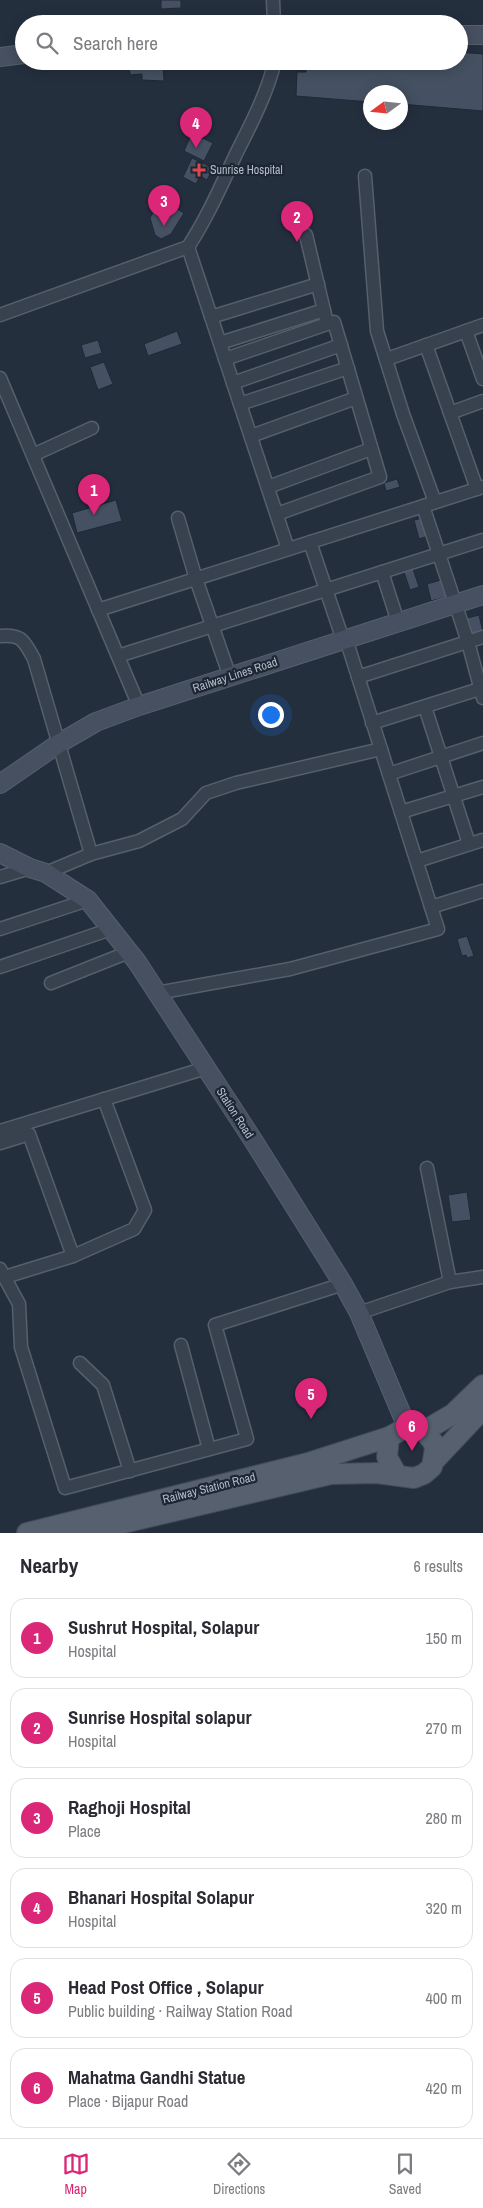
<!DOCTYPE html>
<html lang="en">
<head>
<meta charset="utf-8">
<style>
  :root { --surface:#fff; --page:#f2f2f3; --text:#2b2b33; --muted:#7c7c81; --line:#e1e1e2; --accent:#db2777 }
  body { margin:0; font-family:"Archivo Narrow",sans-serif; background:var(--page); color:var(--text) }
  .compass { position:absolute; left:363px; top:85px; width:45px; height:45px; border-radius:50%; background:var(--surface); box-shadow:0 2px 12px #0003; rotate:255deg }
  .you { position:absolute; left:270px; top:714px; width:18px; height:18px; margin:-12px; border:4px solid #fff; border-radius:50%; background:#1a73e8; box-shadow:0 0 0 8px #1a73e833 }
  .badge { display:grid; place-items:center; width:32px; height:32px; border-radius:50%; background:var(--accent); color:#fff; font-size:16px; font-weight:700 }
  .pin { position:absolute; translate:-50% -41px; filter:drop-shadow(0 1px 2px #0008) }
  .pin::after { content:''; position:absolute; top:26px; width:18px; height:15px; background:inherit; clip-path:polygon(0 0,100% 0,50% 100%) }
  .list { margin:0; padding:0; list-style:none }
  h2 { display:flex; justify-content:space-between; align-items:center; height:65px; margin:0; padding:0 20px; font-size:21px }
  h2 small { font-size:16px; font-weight:400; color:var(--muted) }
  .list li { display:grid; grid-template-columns:32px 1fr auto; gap:15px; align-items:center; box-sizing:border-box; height:80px; margin:0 10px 10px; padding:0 10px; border:1px solid var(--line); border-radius:15px }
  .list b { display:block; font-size:19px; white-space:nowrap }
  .list p { margin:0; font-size:16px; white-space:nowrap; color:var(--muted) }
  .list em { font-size:16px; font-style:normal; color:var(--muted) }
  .icon { flex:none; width:28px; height:28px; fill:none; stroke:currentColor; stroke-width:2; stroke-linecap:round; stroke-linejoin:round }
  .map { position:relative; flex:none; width:483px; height:1533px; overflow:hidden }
  .search { position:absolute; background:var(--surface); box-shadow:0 2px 12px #0003; left:15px; right:15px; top:15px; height:55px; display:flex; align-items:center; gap:12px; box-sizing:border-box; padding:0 18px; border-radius:28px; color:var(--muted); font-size:19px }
  .sheet { height:605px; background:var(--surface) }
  nav { display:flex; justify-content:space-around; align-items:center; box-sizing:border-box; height:70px; border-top:1px solid var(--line); background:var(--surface); font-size:14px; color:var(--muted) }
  nav a { display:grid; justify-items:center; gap:2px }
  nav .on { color:var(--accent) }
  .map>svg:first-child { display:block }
</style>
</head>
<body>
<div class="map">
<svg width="483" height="1533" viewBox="0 0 483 1533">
  <rect width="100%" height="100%" fill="#242f3e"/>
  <g fill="#455162" stroke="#1f2835">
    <polygon points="161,0 181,0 181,8 161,9"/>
    <polygon points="459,52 483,54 483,111 400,104 400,92 370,92 370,102 296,96 297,72 306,72 307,61 459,61"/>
    <polygon points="163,62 164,81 142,80 142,74 130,75 129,64"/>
    <polygon points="192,133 213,143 204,161 184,151"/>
    <polygon points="192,158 213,168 207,180 200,176 196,184 183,177"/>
    <polygon points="160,199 184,213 171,234 161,239 155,235 150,218"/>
    <polygon points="177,331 182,344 148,356 144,344"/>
    <polygon points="98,340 102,353 85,358 81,345"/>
    <polygon points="104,362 113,384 98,390 90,367"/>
    <polygon points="397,479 400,487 386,491 384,483"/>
    <polygon points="116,500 122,521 77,533 72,513"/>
    <polygon points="423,518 428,536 419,539 414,520"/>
    <polygon points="413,569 419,587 410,590 404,572"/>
    <polygon points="444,579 446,597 431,601 427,584"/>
    <polygon points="479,615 483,632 469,636 463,619"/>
    <polygon points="467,936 474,956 467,958 466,955 462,956 457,939"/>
    <polygon points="467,1192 471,1220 452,1222 448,1195"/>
  </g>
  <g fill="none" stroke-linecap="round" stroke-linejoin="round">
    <g stroke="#565f6c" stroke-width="15">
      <g id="street">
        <polyline points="273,0 274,24"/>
        <polyline points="365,176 377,331 403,414 435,502"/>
        <polyline points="188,247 288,549"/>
        <path d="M0,315L188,247C207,218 221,186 236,154C251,124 267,94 275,61"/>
        <polyline points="211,317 318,284"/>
        <polyline points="466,331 483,379"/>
        <polyline points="220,343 324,310"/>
        <polyline points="426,345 477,489"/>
        <polyline points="225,359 330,323"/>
        <polyline points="387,359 483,325"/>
        <polyline points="0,378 139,706"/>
        <polyline points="233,383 341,345"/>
        <polyline points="240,404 348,368"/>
        <polyline points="450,413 483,401"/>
        <polyline points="251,436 356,398"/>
        <polyline points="33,455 92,428"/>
        <polyline points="268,487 371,449"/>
        <polyline points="423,506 468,642 483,698"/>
        <polyline points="277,514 380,477 334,322 330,323 326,319 306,235"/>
        <polyline points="178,518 196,579 230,677"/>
        <polyline points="310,542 343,640"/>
        <polyline points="382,572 398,622"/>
        <polyline points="98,610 483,487"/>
        <path d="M0,636C22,634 24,641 34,659L91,854"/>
        <polyline points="118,656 483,540"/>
        <polyline points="358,677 483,637"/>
        <polyline points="425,707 469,844"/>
        <polyline points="372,723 483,688"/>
        <polyline points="389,774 483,743"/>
        <polyline points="401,812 483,787"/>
        <polyline points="417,861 483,840"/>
        <polyline points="46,873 91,854 139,841 182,819 206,793 236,783 381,749"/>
        <polyline points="0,877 30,868"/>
        <polyline points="431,907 483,891"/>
        <polyline points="0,929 88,900"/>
        <polyline points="0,967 111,929"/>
        <polyline points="51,983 129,952"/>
        <polyline points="157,993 290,969 438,929 346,639"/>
        <polyline points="0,1131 206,1068"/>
        <polyline points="0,1143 29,1134 73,1256 5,1277"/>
        <polyline points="427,1168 450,1282"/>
        <polyline points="73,1256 134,1229 145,1210 104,1099"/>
        <polyline points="0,1269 19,1304 21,1347 65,1488 247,1439 215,1325 343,1284"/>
        <polyline points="359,1313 450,1282 483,1277"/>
        <polyline points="181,1345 209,1449"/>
        <polyline points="80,1363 103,1385 130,1471"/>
      </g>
    </g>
    <g stroke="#565f6c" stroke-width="20">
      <g id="secondary">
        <polyline points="459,35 483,35"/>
        <polyline points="0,57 24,54"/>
        <polyline points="0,784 58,744 96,722 139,706 483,595"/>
        <polyline points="0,853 30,868 46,873 88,900 137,962 253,1140 343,1284 359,1313 407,1427"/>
      </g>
    </g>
    <g stroke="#414a57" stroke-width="22">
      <g id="primary">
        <polyline points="424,1431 453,1414 483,1385"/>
        <polyline points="389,1437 387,1457 397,1475"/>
        <polyline points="435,1460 483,1409"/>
        <polyline points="27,1533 308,1463 389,1437 407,1427 417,1427 424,1431 433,1442 435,1448 432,1467 424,1474 414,1478 377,1473 331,1474 81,1533"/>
      </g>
    </g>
    <use href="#street" stroke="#38414e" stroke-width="12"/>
    <use href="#secondary" stroke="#465061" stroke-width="18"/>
    <use href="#primary" stroke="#56606e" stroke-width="20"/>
  </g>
  <path fill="#e0444e" stroke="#1d2633" stroke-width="2" d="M196.5 162.5h5v5h5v5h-5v5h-5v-5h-5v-5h5z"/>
  <g text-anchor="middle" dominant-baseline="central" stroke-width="4.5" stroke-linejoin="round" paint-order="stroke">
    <g font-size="12" fill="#b4bcc9" stroke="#1d2633" text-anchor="start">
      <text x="210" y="170">Sunrise Hospital</text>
    </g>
    <g font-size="12" fill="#b4bcc9" stroke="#1d2633">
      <text transform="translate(235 675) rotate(-18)">Railway Lines Road</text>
      <text transform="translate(235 1113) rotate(57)">Station Road</text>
      <text transform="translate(209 1488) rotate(-14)">Railway Station Road</text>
    </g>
  </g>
</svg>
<svg class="compass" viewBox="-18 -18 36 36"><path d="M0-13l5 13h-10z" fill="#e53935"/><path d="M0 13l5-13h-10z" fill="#7c7c81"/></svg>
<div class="you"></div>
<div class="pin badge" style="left:94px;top:515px">1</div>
<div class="pin badge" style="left:297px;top:242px">2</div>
<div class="pin badge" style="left:164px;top:226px">3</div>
<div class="pin badge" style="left:196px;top:148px">4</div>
<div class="pin badge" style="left:311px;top:1419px">5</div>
<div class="pin badge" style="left:412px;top:1451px">6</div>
<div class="search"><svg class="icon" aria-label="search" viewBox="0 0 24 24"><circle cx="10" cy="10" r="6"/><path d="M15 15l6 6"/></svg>Search here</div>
</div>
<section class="sheet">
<h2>Nearby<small>6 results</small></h2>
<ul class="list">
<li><span class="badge">1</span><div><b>Sushrut Hospital, Solapur</b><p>Hospital</p></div><em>150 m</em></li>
<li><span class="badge">2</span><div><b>Sunrise Hospital solapur</b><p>Hospital</p></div><em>270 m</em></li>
<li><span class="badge">3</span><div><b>Raghoji Hospital</b><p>Place</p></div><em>280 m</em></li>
<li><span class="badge">4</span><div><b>Bhanari Hospital Solapur</b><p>Hospital</p></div><em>320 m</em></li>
<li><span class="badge">5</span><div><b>Head Post Office , Solapur</b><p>Public building · Railway Station Road</p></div><em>400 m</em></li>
<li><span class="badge">6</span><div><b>Mahatma Gandhi Statue</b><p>Place · Bijapur Road</p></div><em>420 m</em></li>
</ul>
</section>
<nav>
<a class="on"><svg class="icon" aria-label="map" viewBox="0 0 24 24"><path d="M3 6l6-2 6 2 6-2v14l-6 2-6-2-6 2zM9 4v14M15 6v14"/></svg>Map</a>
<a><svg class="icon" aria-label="directions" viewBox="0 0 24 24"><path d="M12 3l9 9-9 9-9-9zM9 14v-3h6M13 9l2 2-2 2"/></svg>Directions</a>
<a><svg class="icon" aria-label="saved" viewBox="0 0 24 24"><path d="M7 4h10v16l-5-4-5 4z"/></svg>Saved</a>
</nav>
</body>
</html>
